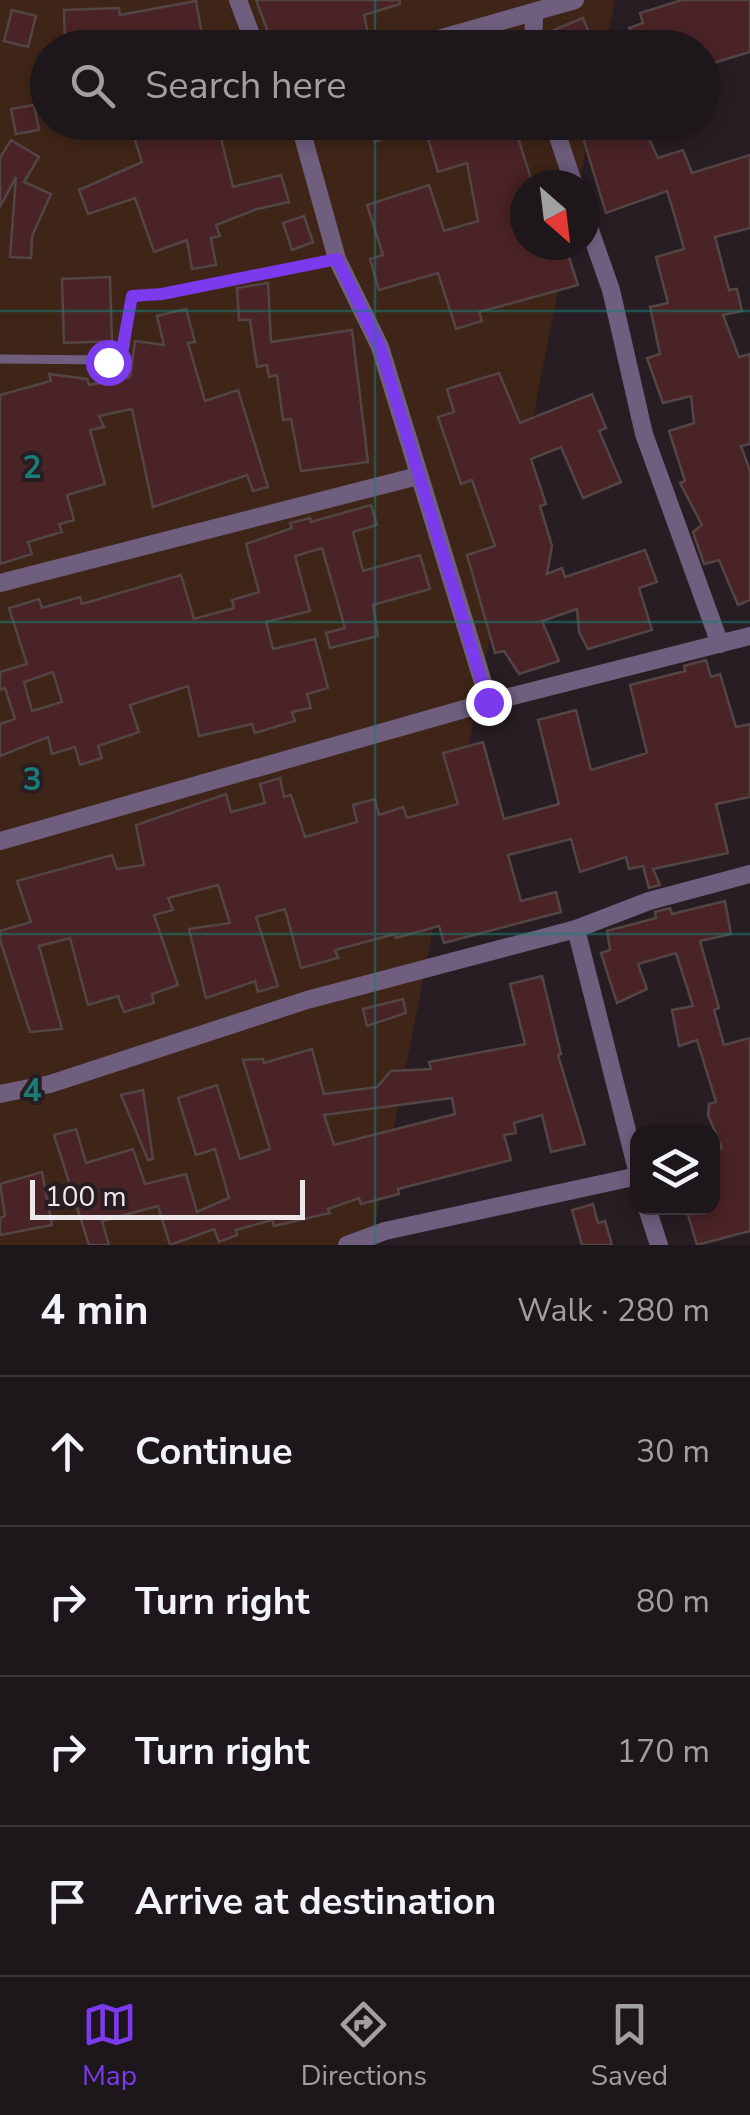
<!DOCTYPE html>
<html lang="en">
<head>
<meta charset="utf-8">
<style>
  :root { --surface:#1d161a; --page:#2a2327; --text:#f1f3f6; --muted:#a09fa2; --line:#3b3539; --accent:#7c3aed }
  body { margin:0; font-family:"Nunito Sans",sans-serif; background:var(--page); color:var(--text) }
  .controls { position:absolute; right:30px; bottom:30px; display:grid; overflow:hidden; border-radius:20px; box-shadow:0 5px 15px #0003 }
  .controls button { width:90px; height:90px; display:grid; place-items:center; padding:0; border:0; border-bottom:2px solid var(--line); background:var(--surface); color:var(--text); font:50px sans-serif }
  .compass { position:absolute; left:510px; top:170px; width:90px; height:90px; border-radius:50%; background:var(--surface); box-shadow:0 5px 15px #0003; rotate:152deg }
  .scale { position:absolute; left:30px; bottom:25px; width:275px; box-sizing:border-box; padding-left:10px; border:5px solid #eee7eb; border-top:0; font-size:28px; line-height:35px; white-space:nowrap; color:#eee7eb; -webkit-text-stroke:8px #271d23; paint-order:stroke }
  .stop { position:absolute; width:30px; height:30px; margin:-22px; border:8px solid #7c3aed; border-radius:50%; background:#fff }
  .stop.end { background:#7c3aed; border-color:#fff; box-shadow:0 2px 10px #0008 }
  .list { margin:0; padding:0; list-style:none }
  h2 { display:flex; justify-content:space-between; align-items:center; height:130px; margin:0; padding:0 40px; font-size:42px }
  h2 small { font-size:32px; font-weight:400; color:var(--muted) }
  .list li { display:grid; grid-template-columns:65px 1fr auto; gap:30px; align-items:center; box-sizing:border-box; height:150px; padding:0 40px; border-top:2px solid var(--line) }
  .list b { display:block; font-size:38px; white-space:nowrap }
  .list em { font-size:32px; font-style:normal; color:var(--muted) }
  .icon { flex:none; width:55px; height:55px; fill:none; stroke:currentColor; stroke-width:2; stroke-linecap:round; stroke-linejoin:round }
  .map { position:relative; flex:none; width:750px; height:1245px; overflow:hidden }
  .search { position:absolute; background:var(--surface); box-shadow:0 5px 15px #0003; left:30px; right:30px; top:30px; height:110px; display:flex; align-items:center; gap:25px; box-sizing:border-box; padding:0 35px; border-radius:55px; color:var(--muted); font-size:38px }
  .sheet { height:730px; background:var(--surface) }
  nav { display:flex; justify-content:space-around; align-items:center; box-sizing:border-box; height:140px; border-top:2px solid var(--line); background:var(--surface); font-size:28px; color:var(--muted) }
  nav a { display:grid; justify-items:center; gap:5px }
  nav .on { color:var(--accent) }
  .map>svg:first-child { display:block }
</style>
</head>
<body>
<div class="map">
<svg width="750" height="1245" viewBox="0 0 750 1245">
  <rect width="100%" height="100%" fill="#271d23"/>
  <polygon fill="#3f2517" points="0,0 615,0 606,47 48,48 48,122 591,123 579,185 525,185 525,245 567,245 371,1245 0,1245"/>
  <g fill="#4a2326" stroke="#534545" stroke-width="2.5" fill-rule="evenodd">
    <polygon points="256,0 400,0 400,4 364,15 369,38 328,48 274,48"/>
    <polygon points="682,0 750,0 750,52 710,64 705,48 561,48 554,30 583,18 593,43 631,31 629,28 643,23 640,13"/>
    <polygon points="196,1 202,35 150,48 65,48 64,10 119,8 120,15"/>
    <polygon points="12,10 36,16 28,47 4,41"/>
    <polygon points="34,105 39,130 16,134 11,109"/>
    <polygon points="129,122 217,122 233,187 281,175 289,202 257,209 216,225 220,236 211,238 216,265 192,269 187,240 154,252 135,198 88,214 79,190 142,162"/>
    <polygon points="367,122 420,122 375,142"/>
    <polygon points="423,122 513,122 533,185 525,185 525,245 565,245 578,285 479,312 482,321 456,329 438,273 379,290 370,259 383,255 367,205 429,185 444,231 478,221 467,163 438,172"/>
    <polygon points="606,122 641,122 658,158 683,150 692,173 750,155 750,228 715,237 729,290 737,289 742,311 723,315 739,357 750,354 750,444 741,446 750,471 750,600 738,605 719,560 704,564 693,532 702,525 680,483 685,481 669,431 694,423 691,396 663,403 647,358 660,354 650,307 668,303 656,257 684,249 673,210 667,191 606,213 581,131"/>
    <polygon points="11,140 39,157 24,182 51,194 32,236 31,258 10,257 16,177 0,207 0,158"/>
    <polygon points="304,216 313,242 292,250 283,223"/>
    <polygon points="110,277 112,341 64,343 62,279"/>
    <polygon points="268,283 271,342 352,330 368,462 301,471 291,419 283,420 277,375 269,377 267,365 257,367 250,320 239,320 237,288"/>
    <polygon points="186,309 195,342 188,343 205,401 238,390 268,487 253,491 247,475 153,507 132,409 99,416 104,427 90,430 105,484 67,495 74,520 59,524 62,532 28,542 32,554 0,564 0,395 51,381 49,374 87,379 89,385 130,377 135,341 164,345 157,316"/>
    <polygon points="499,373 520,423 592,394 606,428 599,431 621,482 583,498 561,447 531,459 546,504 540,506 552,546 547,574 562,568 565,577 645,550 657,582 639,588 652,630 588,649 579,632 577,609 542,621 559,661 519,674 504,651 495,653 467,555 495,546 472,480 461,484 438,417 454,412 447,389"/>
    <path d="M371,505L377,525L353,532L363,571L420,555L430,589L373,605L378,636L330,648L326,633L345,628L322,548L295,556L310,611L266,622L273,649L315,639L328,688L307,694L311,708L292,712L295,721L255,733L252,724L199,736L188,686L130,705L139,732L98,746L102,758L80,765L75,747L52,754L48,737L0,756V724L15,719L5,688L0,690V672L27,664L9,608L39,599L42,608L80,597L82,604L181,575L194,619L234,608L232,600L259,592L246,544L292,528L290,523L310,518L311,522ZM53,672L62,702L32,711L24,682Z"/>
    <polygon points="706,660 711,677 720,674 736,727 750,724 750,797 716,804 728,853 653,869 660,885 649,888 643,866 629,869 626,857 580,872 571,839 508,855 521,901 556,892 561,912 444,943 439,926 396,938 395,934 335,950 338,958 301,968 285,909 256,917 278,986 258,992 255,981 206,998 189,929 230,923 218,885 168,898 173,910 154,915 178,985 152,994 154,1003 124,1012 118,996 88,1005 70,938 39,946 62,1029 30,1032 0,940 0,931 31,922 17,881 112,855 117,869 144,865 136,825 226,794 231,812 265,803 260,784 280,778 284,797 291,795 305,837 357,822 353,805 375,799 379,815 403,807 407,818 458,804 443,753 483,742 504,819 559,804 538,720 576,710 591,770 647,753 630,685 685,671 684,666"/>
    <polygon points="725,901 731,934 700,941 719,1008 714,1010 724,1045 750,1038 750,1231 697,1245 686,1208 712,1208 712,1150 722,1148 708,1115 709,1104 716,1102 697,1040 679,1046 672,1010 693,1006 676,953 638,964 647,989 617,1003 601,953 610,950 607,931 656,918 655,912 670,908 672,914"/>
    <path d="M542,976L561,1054L558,1055L585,1144L551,1152L542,1115L514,1123L516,1133L504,1135L511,1160L398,1189L399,1194L361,1204L359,1198L328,1209L330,1213L274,1226L272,1220L236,1230L237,1235L219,1242L214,1229L170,1245L158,1206L102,1221L109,1245H89L54,1135L76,1129L86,1163L133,1149L145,1184L186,1174L197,1212L229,1198L215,1149L196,1155L178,1098L217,1085L240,1159L270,1149L243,1060L263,1059L264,1063L312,1049L324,1094L377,1087L391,1071L431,1069L429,1062L525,1044L510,984ZM452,1098L455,1114L334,1145L324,1115Z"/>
    <polygon points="403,999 406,1013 367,1026 363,1009"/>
    <polygon points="143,1090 153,1159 148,1160 121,1095"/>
    <polygon points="42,1172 52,1225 0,1235 0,1218 5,1216 0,1184"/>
    <polygon points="593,1204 598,1223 605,1221 612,1245 582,1245 572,1210"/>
  </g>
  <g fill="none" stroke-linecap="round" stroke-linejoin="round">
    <polyline stroke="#6f5e7e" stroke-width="9" points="0,359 115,360 125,347 132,296 162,295 337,259"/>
    <g stroke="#6f5e7e" stroke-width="18">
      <polyline points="238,0 256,48"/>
      <polyline points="407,48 575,0"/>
      <polyline points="533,48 534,15"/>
      <polyline points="299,122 337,259 380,347 489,702"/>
      <polyline points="553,122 574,185"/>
      <polyline points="585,216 611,290 644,434 720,644"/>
      <polyline points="0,583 418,476"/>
      <polyline points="0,841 489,702 750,636"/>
      <polyline points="576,929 638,1174"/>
      <polyline points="0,1094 50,1084 307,1000 576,929 649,901 750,874"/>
      <polyline points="647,1208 659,1245"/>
      <polyline points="347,1245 385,1231 638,1176"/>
    </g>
  </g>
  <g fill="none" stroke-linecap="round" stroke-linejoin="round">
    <polyline stroke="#7c3aed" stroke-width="12" points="108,362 121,356 132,296 162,294 337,259 380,347 488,702"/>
  </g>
  <path fill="none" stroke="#1a7c74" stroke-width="2.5" stroke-opacity="0.55" d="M375,0V48M375,122V1245M0,311H750M0,622H750M0,934H750"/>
  <g font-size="32" text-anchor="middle" font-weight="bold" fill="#1a7c74" stroke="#271d23" stroke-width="8" stroke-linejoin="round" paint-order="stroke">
    <text x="32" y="478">2</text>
    <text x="32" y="790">3</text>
    <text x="32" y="1101">4</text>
  </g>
</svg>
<div class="controls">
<button><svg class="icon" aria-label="layers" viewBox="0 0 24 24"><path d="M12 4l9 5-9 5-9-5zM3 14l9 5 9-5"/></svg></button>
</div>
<svg class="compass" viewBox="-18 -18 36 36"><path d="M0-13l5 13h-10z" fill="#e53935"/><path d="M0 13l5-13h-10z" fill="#a09fa2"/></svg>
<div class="scale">100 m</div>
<div class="stop" style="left:108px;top:362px"></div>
<div class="stop end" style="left:488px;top:702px"></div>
<div class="search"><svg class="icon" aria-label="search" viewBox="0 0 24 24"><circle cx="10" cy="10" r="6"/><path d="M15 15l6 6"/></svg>Search here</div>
</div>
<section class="sheet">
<h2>4 min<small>Walk · 280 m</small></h2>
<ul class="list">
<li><svg class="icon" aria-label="ahead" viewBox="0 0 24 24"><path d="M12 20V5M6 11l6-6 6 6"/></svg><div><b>Continue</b></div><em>30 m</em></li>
<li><svg class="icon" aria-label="right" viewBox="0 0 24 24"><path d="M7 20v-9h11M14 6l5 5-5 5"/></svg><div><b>Turn right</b></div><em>80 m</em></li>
<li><svg class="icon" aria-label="right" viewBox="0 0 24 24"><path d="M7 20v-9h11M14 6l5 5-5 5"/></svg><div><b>Turn right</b></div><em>170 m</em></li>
<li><svg class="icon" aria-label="arrive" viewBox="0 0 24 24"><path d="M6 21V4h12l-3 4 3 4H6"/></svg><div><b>Arrive at destination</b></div></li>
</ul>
</section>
<nav>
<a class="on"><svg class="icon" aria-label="map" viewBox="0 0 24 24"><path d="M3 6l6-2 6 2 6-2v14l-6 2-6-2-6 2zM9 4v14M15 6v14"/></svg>Map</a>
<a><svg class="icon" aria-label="directions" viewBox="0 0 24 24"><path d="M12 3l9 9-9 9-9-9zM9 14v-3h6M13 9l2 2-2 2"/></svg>Directions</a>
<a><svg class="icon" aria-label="saved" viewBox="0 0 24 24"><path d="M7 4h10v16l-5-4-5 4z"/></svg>Saved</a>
</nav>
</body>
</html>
